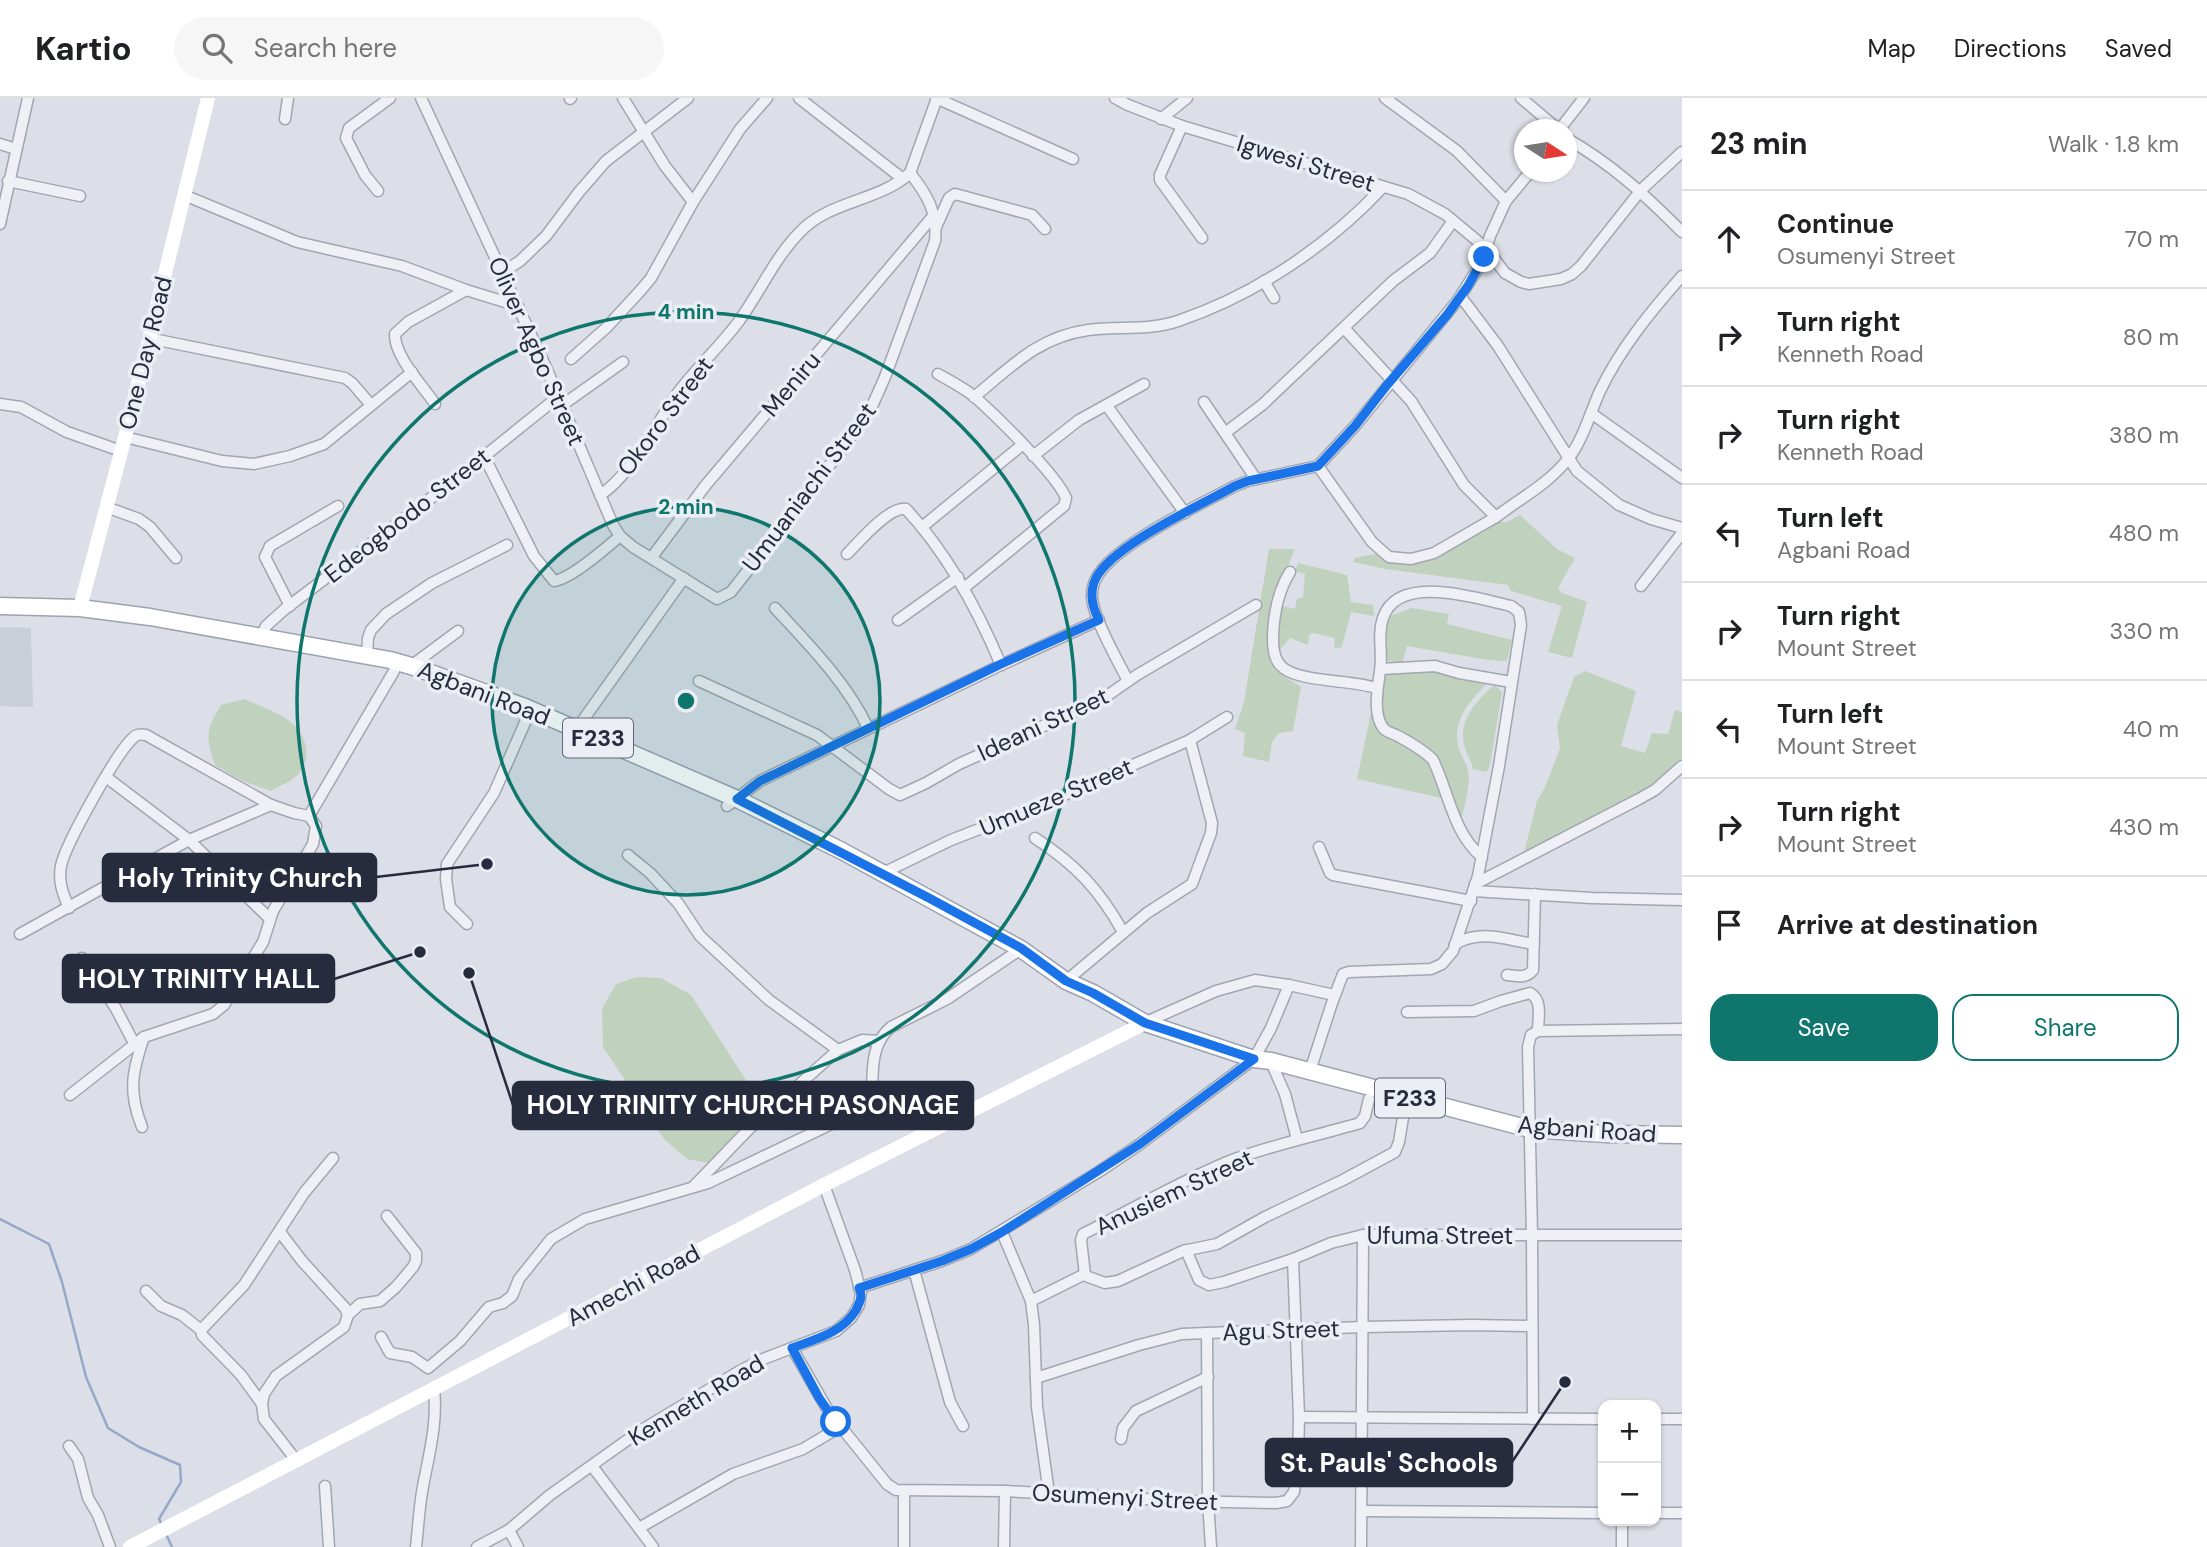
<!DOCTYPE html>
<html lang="en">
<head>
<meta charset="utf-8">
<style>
  :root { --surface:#fff; --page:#f6f6f6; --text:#202124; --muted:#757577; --line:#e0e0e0; --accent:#0f766e }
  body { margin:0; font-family:"DM Sans",sans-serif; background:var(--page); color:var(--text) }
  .controls { position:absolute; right:21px; bottom:21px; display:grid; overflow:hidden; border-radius:14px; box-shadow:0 2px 5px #0004 }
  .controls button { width:63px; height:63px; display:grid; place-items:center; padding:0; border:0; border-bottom:2px solid var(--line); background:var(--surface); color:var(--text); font:35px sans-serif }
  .compass { position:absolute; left:1514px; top:21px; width:63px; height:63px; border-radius:50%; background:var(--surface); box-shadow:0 2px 5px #0004; rotate:102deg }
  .stop { position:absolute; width:21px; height:21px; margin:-16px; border:5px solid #1a73e8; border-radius:50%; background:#fff }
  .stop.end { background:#1a73e8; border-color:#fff; box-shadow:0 2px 7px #0008 }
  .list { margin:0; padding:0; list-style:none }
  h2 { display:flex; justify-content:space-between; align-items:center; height:91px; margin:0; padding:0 28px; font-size:30px }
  h2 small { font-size:23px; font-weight:400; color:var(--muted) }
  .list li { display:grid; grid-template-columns:46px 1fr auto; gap:21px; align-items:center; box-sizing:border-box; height:98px; padding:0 28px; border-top:2px solid var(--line) }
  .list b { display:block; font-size:26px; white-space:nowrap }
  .list p { margin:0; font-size:23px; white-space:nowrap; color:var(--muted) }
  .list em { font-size:23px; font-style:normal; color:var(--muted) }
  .actions { display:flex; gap:14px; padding:21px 28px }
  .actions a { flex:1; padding:16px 0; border:2px solid var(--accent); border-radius:21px; text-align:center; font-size:24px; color:var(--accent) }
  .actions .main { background:var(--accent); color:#fff }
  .icon { flex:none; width:38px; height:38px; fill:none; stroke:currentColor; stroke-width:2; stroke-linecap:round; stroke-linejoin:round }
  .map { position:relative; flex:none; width:1682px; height:1449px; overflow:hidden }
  header { display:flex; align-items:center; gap:42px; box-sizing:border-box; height:98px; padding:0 35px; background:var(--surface); border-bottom:2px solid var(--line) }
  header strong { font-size:33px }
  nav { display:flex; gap:38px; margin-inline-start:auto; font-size:24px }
  .search { width:490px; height:63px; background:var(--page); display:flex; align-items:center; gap:18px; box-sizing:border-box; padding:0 24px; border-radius:38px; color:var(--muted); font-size:26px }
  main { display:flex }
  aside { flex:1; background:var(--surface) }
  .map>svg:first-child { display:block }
</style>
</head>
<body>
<header>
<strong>Kartio</strong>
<div class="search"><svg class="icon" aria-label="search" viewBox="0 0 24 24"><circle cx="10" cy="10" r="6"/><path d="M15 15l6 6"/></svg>Search here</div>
<nav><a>Map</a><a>Directions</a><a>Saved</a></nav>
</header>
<main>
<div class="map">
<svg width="1682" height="1449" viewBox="0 0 1682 1449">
  <rect width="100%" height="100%" fill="#dcdfe7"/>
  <polygon fill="#caced9" points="0,529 31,530 33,609 0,608"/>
  <g fill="#c0d1bd">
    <polygon points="1520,417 1557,451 1575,460 1558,490 1562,495 1587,504 1572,560 1548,554 1562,508 1511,493 1508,487 1385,471 1353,464 1355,460 1380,455 1422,459 1497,424 1507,424"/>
    <polygon points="1269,451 1295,451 1278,494 1270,558 1276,573 1301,589 1293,633 1279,635 1272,644 1269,664 1243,658 1245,635 1235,631 1244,604"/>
    <polygon points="1298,465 1347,477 1351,504 1373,507 1374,518 1351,514 1342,549 1335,551 1334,540 1314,535 1309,537 1308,547 1290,540 1278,554 1277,534 1282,508 1295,511 1297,501 1303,499 1305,476 1295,473"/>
    <polygon points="1412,510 1449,516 1447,526 1512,542 1507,563 1488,562 1407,548 1402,565 1385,563 1386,531 1390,518"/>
    <path d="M1435,572L1487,585C1470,604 1453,620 1458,647C1459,656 1466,663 1468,672C1471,689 1464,709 1460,726L1442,674L1385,626L1380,593L1385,575Z"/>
    <polygon points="1585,573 1636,593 1621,648 1645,655 1652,635 1668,636 1675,612 1682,614 1682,664 1651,692 1524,755 1537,703 1546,687 1560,650 1557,627 1574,579"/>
    <path d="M1494,587L1502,594L1490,667L1487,674L1473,671C1472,663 1467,658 1465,650C1457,624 1475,604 1494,587Z"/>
    <polygon points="1374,600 1381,630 1401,646 1426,660 1434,670 1446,701 1357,681"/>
    <path d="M244,601C260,608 280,614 293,626C305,637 311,656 302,671C296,682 281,687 271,693L243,683L215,667C206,638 205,633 221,607Z"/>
    <polygon points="637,879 661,880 691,897 757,999 755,1029 746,1043 729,1057 708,1065 687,1061 664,1041 603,949 602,911 616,886"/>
  </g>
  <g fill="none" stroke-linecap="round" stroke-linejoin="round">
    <g stroke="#96a8c8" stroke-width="2.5">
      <polyline points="0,1121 49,1146 62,1184 86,1279 108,1330 139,1349 180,1367 181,1384 159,1421 162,1427"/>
      <polyline points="166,1436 172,1449"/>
    </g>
    <g stroke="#a2a6b1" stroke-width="13">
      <g id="minor">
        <path d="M421,0L545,267L613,427L620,438L633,449L717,501L731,494L843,350L873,306L885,279L935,143C938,115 927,96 910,75"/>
        <polyline points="623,0 665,68 693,104"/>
        <polyline points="799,0 903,81"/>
        <polyline points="936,0 1073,61"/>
        <polyline points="1115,0 1128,7 1182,28 1408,96 1445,116 1486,150 1505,175 1521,184 1529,186 1561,181 1572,176 1581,168 1641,92 1682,54"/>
        <polyline points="1385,0 1457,53 1506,103"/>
        <polyline points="1521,0 1559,32"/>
        <polyline points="570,1 571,0"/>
        <polyline points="285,21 288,0"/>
        <polyline points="1161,21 1187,0"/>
        <polyline points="1182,28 1160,77 1160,82 1202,140"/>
        <polyline points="1559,32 1584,0"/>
        <path d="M1566,40C1613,67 1645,97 1682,134"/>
        <polyline points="0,46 16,51"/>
        <polyline points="910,75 937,0"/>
        <polyline points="8,83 80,98"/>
        <polyline points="378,93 365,77 346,40 349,30 390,0"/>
        <polyline points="184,97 297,144 402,168 466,192 518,208"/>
        <polyline points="0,126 28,0"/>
        <polyline points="936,129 949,100 955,96 1032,117 1045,131"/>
        <polyline points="503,174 520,163 546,138 579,94 606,63 688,0"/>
        <polyline points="1264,183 1274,200"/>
        <polyline points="1461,199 1498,248 1577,373 1619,407 1651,421 1682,430"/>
        <path d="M1344,230L1411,303L1464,387L1496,419C1521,400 1548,386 1568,361C1583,342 1590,315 1600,293C1620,251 1651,213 1682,178"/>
        <polyline points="148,240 345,280 352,285 371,307"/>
        <polyline points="571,261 606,230 641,192 651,180 693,104 740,31 767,0"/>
        <path d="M938,276C950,283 964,290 975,299C996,318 1056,376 1066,400L1064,408L964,490"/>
        <path d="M974,299C1011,269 1038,239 1088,232C1118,228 1149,233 1178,223C1255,197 1328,148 1383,89"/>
        <polyline points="1204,304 1256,381"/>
        <polyline points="0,306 21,309 67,334 121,353"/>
        <path d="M435,306C423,288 394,258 395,236L408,224L466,192"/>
        <polyline points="561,308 623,264"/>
        <polyline points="1107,308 1185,415"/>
        <polyline points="1591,315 1682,380"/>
        <polyline points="1225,335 1262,307 1393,183 1430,155 1453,123"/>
        <polyline points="125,339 222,363 254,366 290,358 324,346 412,274"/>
        <path d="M484,358L534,458L554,483C571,481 606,450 620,438"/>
        <polyline points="1033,358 1079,322 1144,286"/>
        <polyline points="1318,368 1372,444 1389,459 1411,461 1434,455 1496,419"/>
        <path d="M600,397C629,379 655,329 674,300C693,273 719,250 739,223C760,194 774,161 799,135C829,102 879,104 910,75"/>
        <polyline points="106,409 139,421 150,429 176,460"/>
        <polyline points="922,429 1022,347"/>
        <path d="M847,456C859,444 889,408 906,411C948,456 977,510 1001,567"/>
        <polyline points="652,459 705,388 934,117"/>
        <path d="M1290,474C1278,493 1274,514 1273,537C1273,547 1273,560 1281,568C1295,584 1354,582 1376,590"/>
        <polyline points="1641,488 1682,435"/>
        <polyline points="290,508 265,459 270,448 338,408"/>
        <path d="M775,510C809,547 847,585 868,630"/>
        <polyline points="898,522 958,479"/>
        <polyline points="261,539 266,528 285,511 456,381 558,299"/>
        <polyline points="367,558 368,540 371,532 386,516 432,485 507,447"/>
        <polyline points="411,568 458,533"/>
        <polyline points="1381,571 1435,568 1459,575 1511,584"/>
        <polyline points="699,583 817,637 889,691 900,697 926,685 959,666 1101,602 1137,577 1256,507"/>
        <path d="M1128,583C1118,563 1093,520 1092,499C1092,492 1093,485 1097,479C1114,447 1201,406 1235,388L1248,383L1318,368L1355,328L1458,202L1482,164L1490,138L1506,103L1530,74"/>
        <polyline points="571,639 684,480"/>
        <polyline points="106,679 189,742 269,820"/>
        <polyline points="727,708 760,683 1001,567 1099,522"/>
        <polyline points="309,718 394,573"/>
        <path d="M1035,740C1076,767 1099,791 1123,834"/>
        <polyline points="1319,749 1330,775 1333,777 1471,803"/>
        <polyline points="628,757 650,775 678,805 700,838 769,902 838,952"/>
        <polyline points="883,775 951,742 1039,708 1190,642 1227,619"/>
        <polyline points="1475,786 1639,701 1655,692 1682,668"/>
        <polyline points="1473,793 1592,800 1682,802"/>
        <path d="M69,810C63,796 58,784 61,768C65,747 116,656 132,641C136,636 140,636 146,637L271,707L294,715L309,718L316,728L313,746L273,813L263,844L224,907L213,916L144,939L70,997"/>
        <polyline points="467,826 450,809 446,781 447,766 494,695 527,620"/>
        <polyline points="20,836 189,742 271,707"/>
        <path d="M1455,846C1482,831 1506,842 1534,846"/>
        <polyline points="82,860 115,909 135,947"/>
        <path d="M1507,877C1517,878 1526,881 1533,872L1535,796"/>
        <polyline points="1066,883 1147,815 1192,786 1211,735 1212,725 1190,642"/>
        <path d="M1407,914L1474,913L1501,903L1530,895C1543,902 1538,920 1538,933"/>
        <polyline points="1146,924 1216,893 1255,882 1289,887"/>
        <polyline points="1274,971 1285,996 1297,1041"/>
        <path d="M1310,973L1332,905L1343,876L1349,874L1431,871L1442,866L1453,853L1478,778L1499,668L1521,527L1519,514L1511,508C1479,501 1398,474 1383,520C1377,537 1383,555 1380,573C1378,589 1372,617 1384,631C1387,634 1394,636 1398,638C1409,644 1425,653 1433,662C1449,695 1453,735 1482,759"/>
        <path d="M142,1029C128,994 132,974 144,939"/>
        <polyline points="694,1088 749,1031 838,952 862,942 879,943"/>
        <polyline points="280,1134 302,1163 345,1210 348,1217"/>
        <polyline points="1002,1134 1031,1203 1034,1227 1037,1309 1049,1396"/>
        <polyline points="1186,1152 1199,1182 1209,1187 1224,1184 1293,1161 1331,1145 1363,1137 1682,1137"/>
        <polyline points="914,1172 950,1304 963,1328"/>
        <path d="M1085,1177L1081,1142L1083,1136C1131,1112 1177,1085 1227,1064C1270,1047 1316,1038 1360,1025L1365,1018L1369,1001"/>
        <polyline points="859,1190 942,1163 971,1151 1100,1073 1140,1046 1254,961 1271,930 1289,887 1334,897"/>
        <polyline points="146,1193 161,1208 182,1217 201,1232"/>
        <polyline points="1031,1203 1083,1177 1105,1185 1118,1183 1183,1153 1217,1146 1265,1119 1343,1082 1395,1054 1399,1044 1405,1007"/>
        <polyline points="1207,1235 1208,1403 1211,1449"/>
        <path d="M381,1239L390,1255L412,1259L428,1270L460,1243L489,1209L503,1205L512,1198L519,1181L551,1141L585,1121L708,1085L867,1009L872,1003C873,977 869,947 891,929L947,901L1021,851"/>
        <polyline points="792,1250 829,1314 887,1386 896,1392 1005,1393 1181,1403 1276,1405 1287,1403 1294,1394 1298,1362 1299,1319 1293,1161"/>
        <polyline points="1036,1280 1139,1247 1182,1236 1363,1229 1472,1227 1532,1228"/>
        <polyline points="262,1306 241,1277 202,1237 201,1232 244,1187 304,1095 333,1060"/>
        <polyline points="1299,1319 1603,1321"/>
        <polyline points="1533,1321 1532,1137 1528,949 1531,937 1538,933 1682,931"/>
        <polyline points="1656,1321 1682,1321"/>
        <polyline points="1121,1341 1123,1330 1136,1313 1208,1279"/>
        <polyline points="69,1348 78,1361 88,1400 98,1417 110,1449"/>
        <polyline points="296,1362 264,1321 262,1306 264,1296 276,1278 344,1229 348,1217 360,1206 380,1203 396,1189 413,1169 416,1163 416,1155 387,1118"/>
        <polyline points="592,1368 653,1449"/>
        <polyline points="325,1388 329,1449"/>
        <polyline points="904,1393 904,1449"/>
        <polyline points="1362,1413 1603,1415"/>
        <polyline points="1656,1415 1682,1415"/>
        <polyline points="639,1430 733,1376 803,1351 840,1329"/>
        <polyline points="509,1432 518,1449"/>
        <path d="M416,1449C418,1431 419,1413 422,1394C428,1360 438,1326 434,1291"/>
        <polyline points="477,1449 509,1432 550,1397 640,1333 738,1274 763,1261 836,1233 851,1220 859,1207 861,1195 855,1172 824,1087"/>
        <polyline points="1004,1449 1005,1393"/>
        <polyline points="1361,1449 1363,1137"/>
        <polyline points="1622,1449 1622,1423"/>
      </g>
    </g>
    <g stroke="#9ba2b2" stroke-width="19">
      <polyline id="primary" points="0,508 80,510 150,519 390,562 411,568 525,609 737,701 842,753 1021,851 1066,883 1093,895 1145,925 1254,961 1271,963 1530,1031 1606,1036 1682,1037"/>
    </g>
    <use href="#minor" stroke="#eff0f5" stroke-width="10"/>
    <g stroke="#fff" stroke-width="14">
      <polyline points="80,510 125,339 208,0"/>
      <polyline points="130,1449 824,1087 1145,925"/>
    </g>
    <use href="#primary" stroke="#fff" stroke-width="16"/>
  </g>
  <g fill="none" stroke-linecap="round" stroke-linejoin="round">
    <path stroke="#1a73e8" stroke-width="9" d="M836,1324L819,1300L792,1250C816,1241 842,1235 856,1212C860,1204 863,1198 859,1190L942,1163L971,1151L1002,1134L1140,1046L1254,961L1145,925L1093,895L1066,883L1021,850L929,800L737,701L760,683L777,675L1001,566L1099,522C1092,509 1089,494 1096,480C1113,447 1201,407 1235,388L1248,383L1318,368L1355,328L1387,287L1447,217L1468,188L1484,159"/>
  </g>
  <circle cx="686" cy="603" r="194" fill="#0f766e" fill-opacity=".12"/>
  <g fill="none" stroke="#0f766e" stroke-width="3.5">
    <circle cx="686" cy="603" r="194"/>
    <circle cx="686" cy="603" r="389"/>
  </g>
  <g text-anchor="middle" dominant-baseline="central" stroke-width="7" stroke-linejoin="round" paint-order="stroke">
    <g fill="#ebeef4" stroke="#616674" stroke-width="2">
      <rect x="563" y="620.5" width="70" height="39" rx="5"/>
      <rect x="1375" y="980.5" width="70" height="39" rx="5"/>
    </g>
    <g font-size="23" font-weight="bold" fill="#262c3d">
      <text x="598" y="640">F233</text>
      <text x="1410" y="1000">F233</text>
    </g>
    <g font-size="24" fill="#262c3d" stroke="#ebeef4">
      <text transform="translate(1306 65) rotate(17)">Igwesi Street</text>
      <text transform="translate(537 253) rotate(66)">Oliver Agbo Street</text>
      <text transform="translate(145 255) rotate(-76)">One Day Road</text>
      <text transform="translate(791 286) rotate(-50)">Meniru</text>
      <text transform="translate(665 318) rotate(-53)">Okoro Street</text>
      <text transform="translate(809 389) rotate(-53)">Umuaniachi Street</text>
      <text transform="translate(407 417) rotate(-38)">Edeogbodo Street</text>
      <text transform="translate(484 595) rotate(21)">Agbani Road</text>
      <text transform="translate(1043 626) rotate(-25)">Ideani Street</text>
      <text transform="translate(1056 699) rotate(-23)">Umueze Street</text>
      <text transform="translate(1587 1031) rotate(4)">Agbani Road</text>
      <text transform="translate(1174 1094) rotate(-25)">Anusiem Street</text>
      <text x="1440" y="1137">Ufuma Street</text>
      <text transform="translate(633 1187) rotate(-28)">Amechi Road</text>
      <text transform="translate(1281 1232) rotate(-2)">Agu Street</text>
      <text transform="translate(696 1302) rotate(-31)">Kenneth Road</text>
      <text transform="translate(1125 1399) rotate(3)">Osumenyi Street</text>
    </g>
  </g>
  <circle cx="686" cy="603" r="10" fill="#0f766e" stroke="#ebeef4" stroke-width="3.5"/>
  <g font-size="21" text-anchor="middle" font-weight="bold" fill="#0f766e" stroke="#ebeef4" stroke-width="7" stroke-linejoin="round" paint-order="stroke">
    <text x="686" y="221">4 min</text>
    <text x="686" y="416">2 min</text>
  </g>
  <path fill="none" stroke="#262c3d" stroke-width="2.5" d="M487 766L376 779M420 854L334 881M469 875L513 1007M1565 1284L1512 1364"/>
  <g fill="#262c3d" stroke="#ebeef4" stroke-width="2.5">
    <circle cx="487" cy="766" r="7"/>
    <circle cx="420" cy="854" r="7"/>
    <circle cx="469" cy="875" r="7"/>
    <circle cx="1565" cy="1284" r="7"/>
  </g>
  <g fill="#262c3d" stroke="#262c3d" stroke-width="2.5">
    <rect x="103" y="756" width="273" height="47" rx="7"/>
    <rect x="63" y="857" width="271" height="47" rx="7"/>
    <rect x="513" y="984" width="460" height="47" rx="7"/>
    <rect x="1266" y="1341" width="246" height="47" rx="7"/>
  </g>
  <g font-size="26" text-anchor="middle" font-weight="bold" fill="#fff">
    <text x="240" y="789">Holy Trinity Church</text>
    <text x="199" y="890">HOLY TRINITY HALL</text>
    <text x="743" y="1016">HOLY TRINITY CHURCH PASONAGE</text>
    <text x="1389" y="1374">St. Pauls' Schools</text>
  </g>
</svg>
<div class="controls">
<button>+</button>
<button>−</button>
</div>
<svg class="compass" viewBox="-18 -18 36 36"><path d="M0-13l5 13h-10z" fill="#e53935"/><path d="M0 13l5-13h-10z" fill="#757577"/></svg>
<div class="stop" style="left:836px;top:1324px"></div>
<div class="stop end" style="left:1484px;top:159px"></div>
</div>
<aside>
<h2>23 min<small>Walk · 1.8 km</small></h2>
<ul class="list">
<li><svg class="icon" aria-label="ahead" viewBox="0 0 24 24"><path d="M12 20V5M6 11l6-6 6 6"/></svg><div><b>Continue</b><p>Osumenyi Street</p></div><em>70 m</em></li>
<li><svg class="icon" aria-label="right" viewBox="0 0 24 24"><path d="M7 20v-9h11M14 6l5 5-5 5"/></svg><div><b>Turn right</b><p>Kenneth Road</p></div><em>80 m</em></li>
<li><svg class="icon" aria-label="right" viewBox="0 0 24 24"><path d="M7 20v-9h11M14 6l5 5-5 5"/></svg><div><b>Turn right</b><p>Kenneth Road</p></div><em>380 m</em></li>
<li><svg class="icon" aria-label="left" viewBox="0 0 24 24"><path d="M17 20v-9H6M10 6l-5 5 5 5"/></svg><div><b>Turn left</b><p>Agbani Road</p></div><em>480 m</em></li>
<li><svg class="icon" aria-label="right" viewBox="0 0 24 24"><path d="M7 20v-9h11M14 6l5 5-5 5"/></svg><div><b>Turn right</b><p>Mount Street</p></div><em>330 m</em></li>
<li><svg class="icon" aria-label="left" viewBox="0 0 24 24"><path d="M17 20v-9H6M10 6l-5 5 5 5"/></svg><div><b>Turn left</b><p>Mount Street</p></div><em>40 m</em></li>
<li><svg class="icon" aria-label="right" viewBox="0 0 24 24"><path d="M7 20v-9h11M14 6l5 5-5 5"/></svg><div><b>Turn right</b><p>Mount Street</p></div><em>430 m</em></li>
<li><svg class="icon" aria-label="arrive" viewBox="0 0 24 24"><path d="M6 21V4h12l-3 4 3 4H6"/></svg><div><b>Arrive at destination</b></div></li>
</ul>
<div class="actions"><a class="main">Save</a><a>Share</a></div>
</aside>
</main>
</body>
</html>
